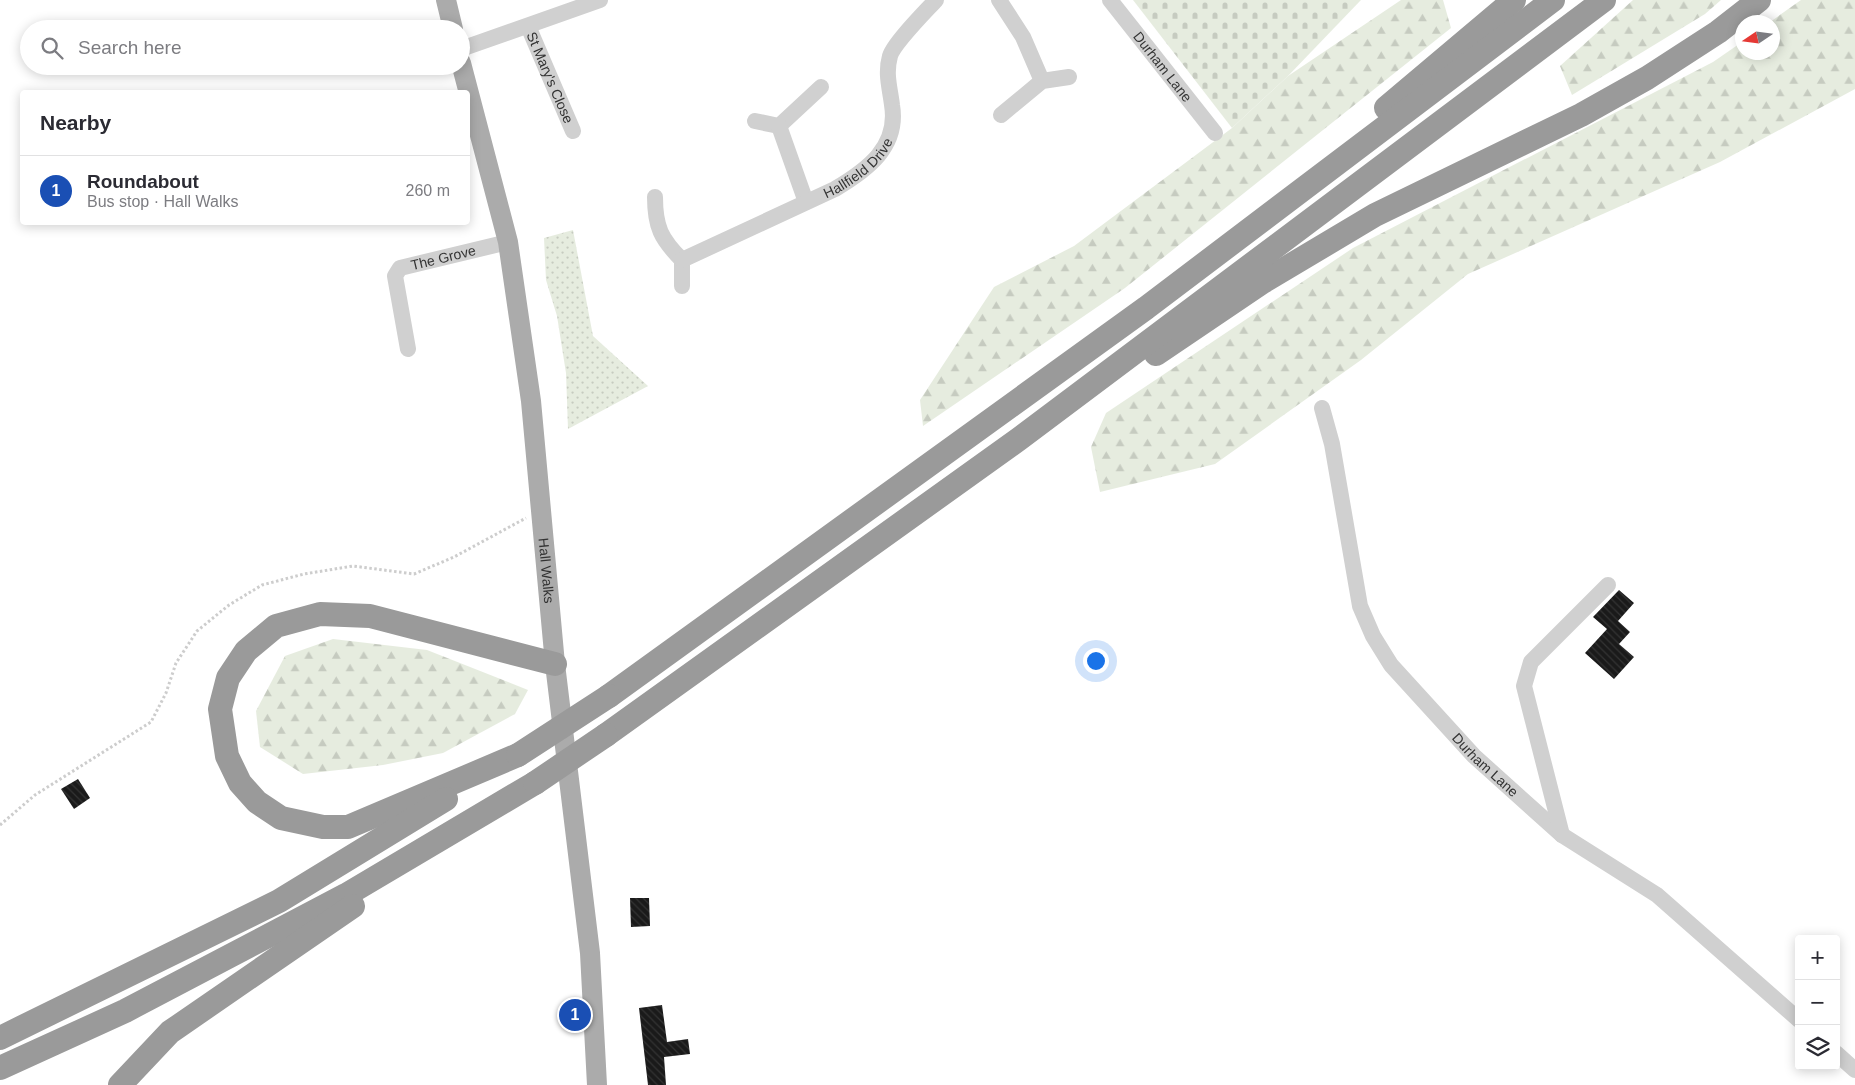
<!DOCTYPE html>
<html lang="en">
<head>
<meta charset="utf-8">
<style>
  :root { --surface:#fff; --page:#f2f2f3; --text:#2b2b33; --muted:#7c7c81; --line:#e1e1e2; --accent:#2563eb }
  body { margin:0; font-family:Helvetica,sans-serif; background:var(--page); color:var(--text) }
  .controls { position:absolute; right:15px; bottom:15px; display:grid; overflow:hidden; border-radius:5px; box-shadow:0 2px 12px #0003 }
  .controls button { width:45px; height:45px; display:grid; place-items:center; padding:0; border:0; border-bottom:1px solid var(--line); background:var(--surface); color:var(--text); font:25px sans-serif }
  .compass { position:absolute; left:1735px; top:15px; width:45px; height:45px; border-radius:50%; background:var(--surface); box-shadow:0 2px 12px #0003; rotate:257deg }
  .you { position:absolute; left:1095px; top:660px; width:18px; height:18px; margin:-12px; border:4px solid #fff; border-radius:50%; background:#1a73e8; box-shadow:0 0 0 8px #1a73e833 }
  .badge { display:grid; place-items:center; width:32px; height:32px; border-radius:50%; background:var(--accent); color:#fff; font-size:16px; font-weight:700 }
  .pin { position:absolute; translate:-50% -50%; border:2px solid #fff; box-shadow:0 1px 5px #0006 }
  .list { margin:0; padding:0; list-style:none }
  h2 { display:flex; justify-content:space-between; align-items:center; height:65px; margin:0; padding:0 20px; font-size:21px }
  h2 small { font-size:16px; font-weight:400; color:var(--muted) }
  .list li { display:grid; grid-template-columns:32px 1fr auto; gap:15px; align-items:center; box-sizing:border-box; height:70px; padding:0 20px; border-top:1px solid var(--line) }
  .list b { display:block; font-size:19px; white-space:nowrap }
  .list p { margin:0; font-size:16px; white-space:nowrap; color:var(--muted) }
  .list em { font-size:16px; font-style:normal; color:var(--muted) }
  .icon { flex:none; width:28px; height:28px; fill:none; stroke:currentColor; stroke-width:2; stroke-linecap:round; stroke-linejoin:round }
  .map { position:relative; flex:none; width:1855px; height:1085px; overflow:hidden }
  .search { position:absolute; background:var(--surface); box-shadow:0 2px 12px #0003; left:20px; top:20px; width:450px; height:55px; display:flex; align-items:center; gap:12px; box-sizing:border-box; padding:0 18px; border-radius:28px; color:var(--muted); font-size:19px }
  .panel { position:absolute; background:var(--surface); box-shadow:0 2px 12px #0003; left:20px; top:90px; width:450px; height:135px; border-radius:5px }
  .map>svg:first-child { display:block }
</style>
</head>
<body>
<div class="map">
<svg width="1855" height="1085" viewBox="0 0 1855 1085">
  <defs>
    <pattern id="forest-firs" width="22" height="20" patternUnits="userSpaceOnUse" patternTransform="scale(1.25)"><rect width="22" height="20" fill="#e6ecdf"/><path d="M5 1l3.5 6h-7zM16 11l3.5 6h-7z" fill="#c6cbc0"/></pattern>
    <pattern id="cemetery-stones" width="16" height="16" patternUnits="userSpaceOnUse" patternTransform="scale(1.25)"><rect width="16" height="16" fill="#e6ecdf"/><path d="M2 7V4a2 2 0 0 1 4 0v3zM10 15v-3a2 2 0 0 1 4 0v3z" fill="#c6cbc0"/></pattern>
    <pattern id="garden-dots" width="8" height="8" patternUnits="userSpaceOnUse" patternTransform="scale(1.25)"><rect width="8" height="8" fill="#e6ecdf"/><path d="M2 2h.1M6 6h.1" fill="none" stroke="#c6cbc0" stroke-width="1.8" stroke-linecap="round"/></pattern>
    <pattern id="building-back-hatch" width="6" height="6" patternUnits="userSpaceOnUse" patternTransform="scale(1.25)"><rect width="6" height="6" fill="#1a1a1a"/><path d="M-1 5l2 2M0 0l6 6M5-1l2 2" fill="none" stroke="#333"/></pattern>
  </defs>
  <rect width="100%" height="100%" fill="#fff"/>
  <g fill="url(#forest-firs)">
    <polygon points="1401,0 1443,0 1451,28 1125,288 923,426 920,400 994,287 1074,246 1232,128 1288,76"/>
    <polygon points="1633,0 1721,0 1705,14 1572,95 1560,66"/>
    <polygon points="1801,0 1855,0 1855,89 1720,162 1468,274 1361,360 1215,464 1100,492 1091,447 1106,413 1353,248 1713,62 1742,42 1742,52 1772,52 1772,22 1770,22"/>
    <polygon points="333,639 427,650 528,690 515,714 443,753 383,765 303,774 260,747 256,711 285,656"/>
  </g>
  <polygon fill="url(#cemetery-stones)" points="1133,0 1361,0 1288,76 1232,128"/>
  <polygon fill="url(#garden-dots)" points="573,230 593,336 648,386 568,429 566,373 557,316 546,280 544,238"/>
  <g fill="url(#building-back-hatch)">
    <polygon points="1619,590 1634,603 1618,621 1630,632 1619,644 1634,657 1614,679 1585,653 1607,629 1593,617"/>
    <polygon points="78,779 90,798 74,809 61,789"/>
    <polygon points="630,898 649,898 650,926 631,927"/>
    <polygon points="662,1005 667,1042 688,1039 690,1054 664,1057 666,1085 648,1085 639,1008"/>
  </g>
  <g fill="none" stroke-linecap="round" stroke-linejoin="round">
    <polyline stroke="#cdcdcd" stroke-width="3" stroke-dasharray="2.5 2.5" stroke-linecap="butt" points="0,825 35,795 151,722 166,693 176,663 197,631 229,605 262,585 304,574 353,566 414,574 454,557 526,518"/>
    <g stroke="#d0d0d0" stroke-width="16">
      <polyline points="999,0 1023,37 1042,81"/>
      <path id="s1" d="M1110,0L1215,133"/>
      <path id="s2" d="M528,26L573,131"/>
      <polyline points="461,49 600,0"/>
      <polyline points="1001,115 1042,81 1069,77"/>
      <polyline points="755,121 779,126 821,87"/>
      <polyline points="779,126 806,202"/>
      <path d="M655,197C655,227 661,239 682,260V286"/>
      <path id="s3" d="M682,260L835,189C867,170 899,147 892,105C890,88 885,74 890,56C894,43 925,12 936,0"/>
      <path id="s4" d="M408,349L395,276L400,268L508,242"/>
      <path id="s5" d="M1322,408L1332,444L1360,606L1373,636L1391,665L1474,756L1562,835L1657,895L1799,1020"/>
      <polyline points="1562,835 1524,686 1531,662 1608,585"/>
      <polyline points="1836,1053 1855,1070"/>
    </g>
    <g stroke="#ababab" stroke-width="20">
      <polyline points="446,0 453,29"/>
      <path id="s6" d="M461,63L508,242L531,401L555,664L590,953L597,1085"/>
    </g>
    <g stroke="#9a9a9a" stroke-width="24">
      <polyline points="1386,108 1514,0"/>
      <polyline points="1156,354 1261,283 1375,215 1581,115 1647,78 1718,32 1759,0"/>
      <polyline points="609,696 1146,308 1553,0"/>
      <polyline points="606,735 1019,439 1604,0"/>
      <polyline points="518,755 348,827 323,827 281,818 257,802 240,783 227,756 220,709 228,678 246,651 276,626 320,614 370,616 555,664"/>
      <polyline points="0,1038 279,901 446,799"/>
      <polyline points="0,1068 125,1011 346,895 535,783"/>
      <polyline points="120,1085 170,1032 353,906"/>
    </g>
    <g stroke="#9a9a9a" stroke-width="24">
      <polyline points="518,755 609,696"/>
      <polyline points="535,783 606,735"/>
    </g>
  </g>
  <g text-anchor="middle" dominant-baseline="central" stroke-width="5" stroke-linejoin="round" paint-order="stroke">
    <g font-size="14" fill="#333" stroke="#fff">
      <text stroke="none"><textPath href="#s1" startOffset="85">Durham Lane</textPath></text>
      <text stroke="none"><textPath href="#s2" startOffset="56">St Mary's Close</textPath></text>
      <text stroke="none"><textPath href="#s3" startOffset="200">Hallfield Drive</textPath></text>
      <text stroke="none"><textPath href="#s4" startOffset="128">The Grove</textPath></text>
      <text stroke="none"><textPath href="#s6" startOffset="516">Hall Walks</textPath></text>
      <text stroke="none"><textPath href="#s5" startOffset="406">Durham Lane</textPath></text>
    </g>
  </g>
</svg>
<div class="controls">
<button>+</button>
<button>−</button>
<button><svg class="icon" aria-label="layers" viewBox="0 0 24 24"><path d="M12 4l9 5-9 5-9-5zM3 14l9 5 9-5"/></svg></button>
</div>
<svg class="compass" viewBox="-18 -18 36 36"><path d="M0-13l5 13h-10z" fill="#e53935"/><path d="M0 13l5-13h-10z" fill="#7c7c81"/></svg>
<div class="you"></div>
<div class="pin badge" style="left:575px;top:1015px;background:#1a4fb4">1</div>
<div class="search"><svg class="icon" aria-label="search" viewBox="0 0 24 24"><circle cx="10" cy="10" r="6"/><path d="M15 15l6 6"/></svg>Search here</div>
<section class="panel">
<h2>Nearby<small></small></h2>
<ul class="list">
<li><span class="badge" style="background:#1a4fb4">1</span><div><b>Roundabout</b><p>Bus stop · Hall Walks</p></div><em>260 m</em></li>
</ul>
</section>
</div>
</body>
</html>
